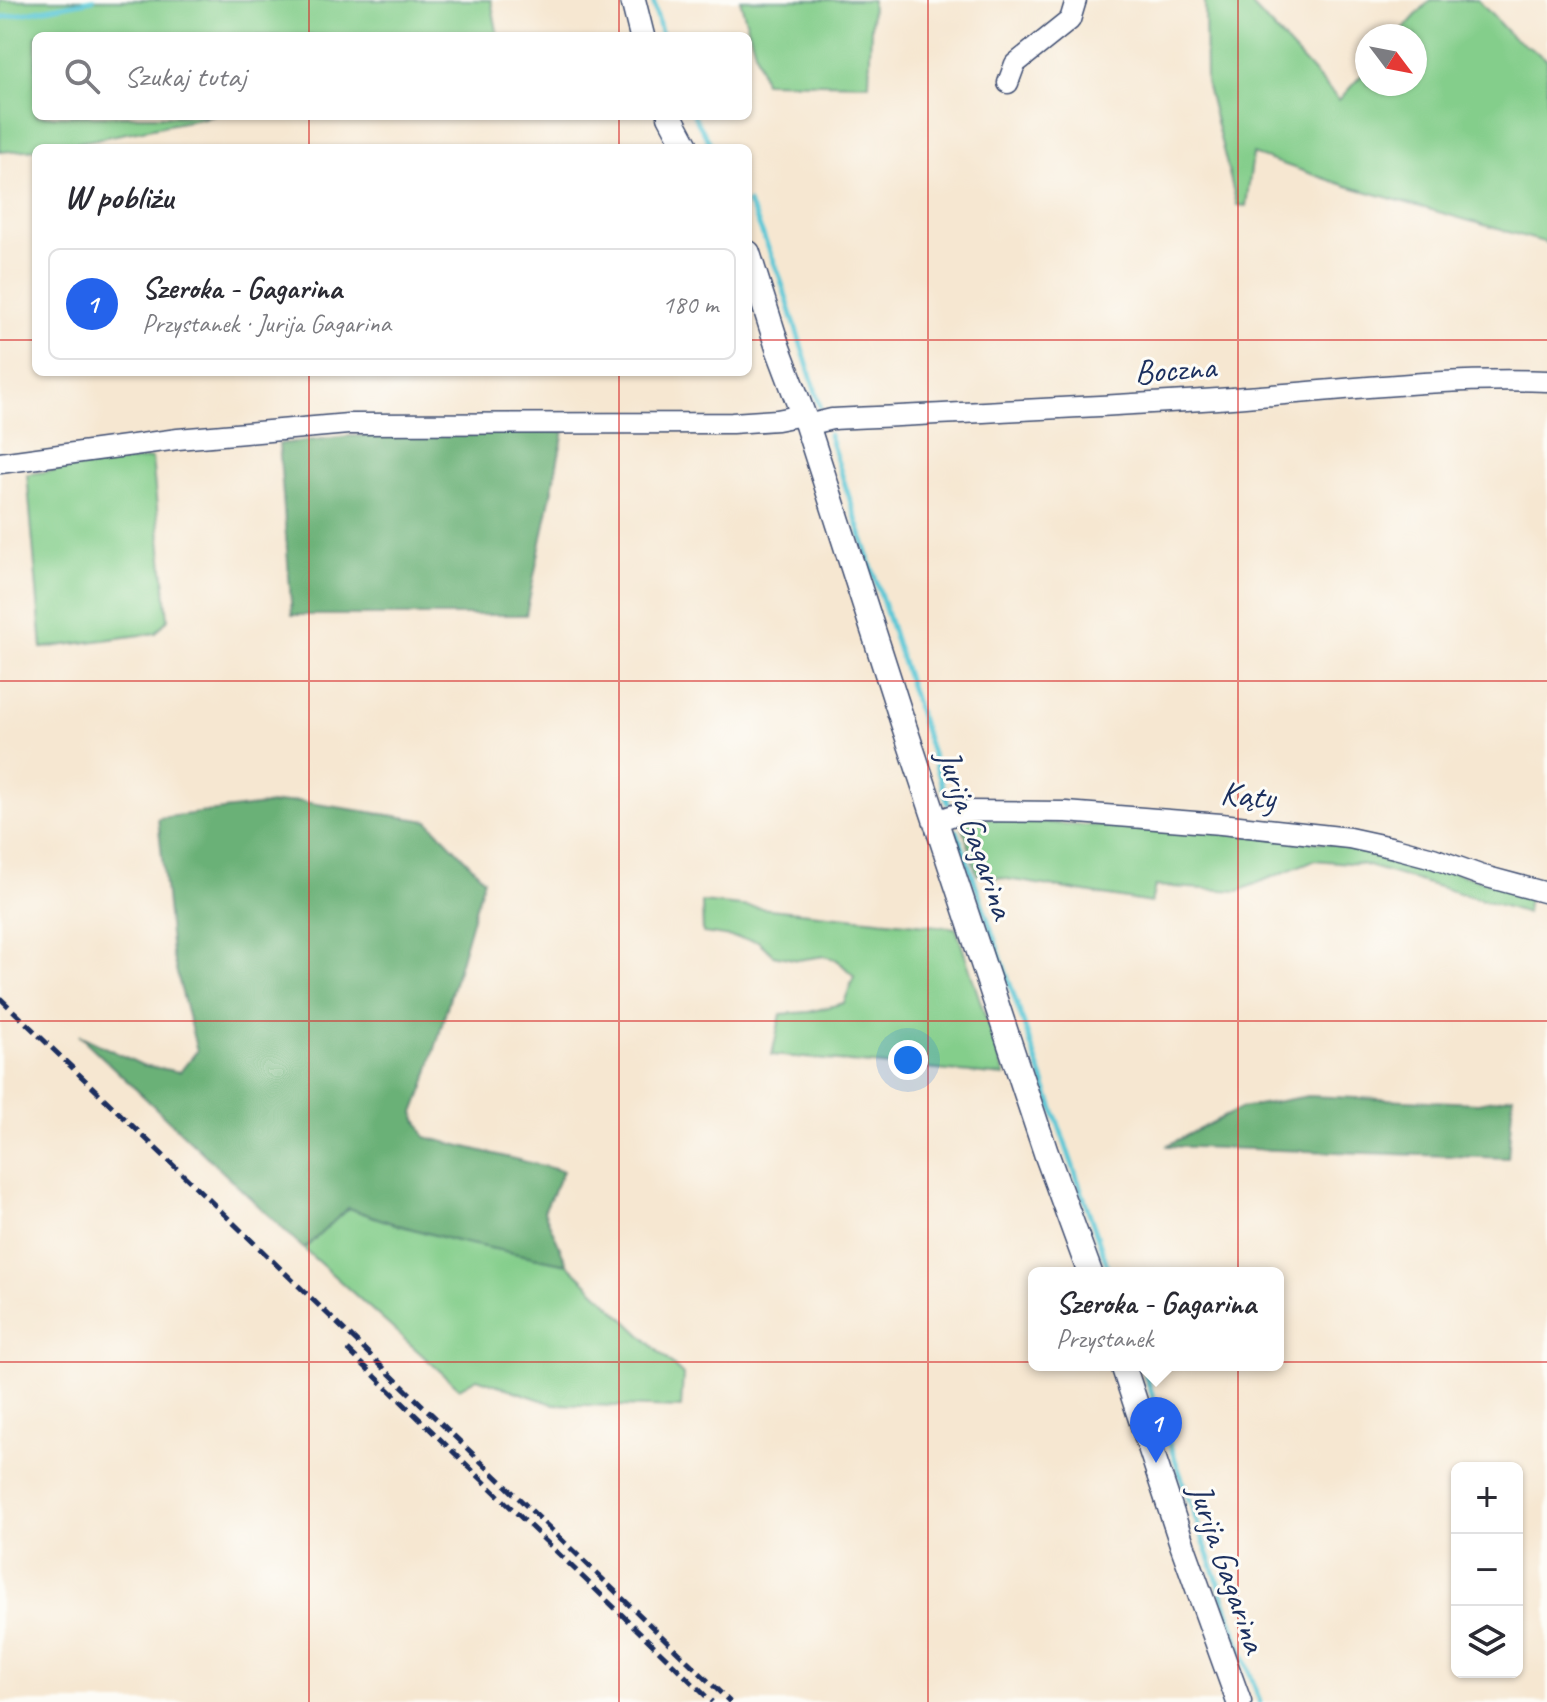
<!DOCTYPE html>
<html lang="pl">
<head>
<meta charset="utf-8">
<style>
  :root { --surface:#fff; --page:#f2f2f3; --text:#2b2b33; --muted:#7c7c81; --line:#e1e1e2; --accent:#2563eb }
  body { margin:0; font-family:Caveat,sans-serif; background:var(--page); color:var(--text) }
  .controls { position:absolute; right:24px; bottom:24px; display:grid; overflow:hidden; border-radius:12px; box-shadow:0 2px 6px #0004 }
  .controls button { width:72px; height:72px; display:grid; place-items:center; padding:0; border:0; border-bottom:2px solid var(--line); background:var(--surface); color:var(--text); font:40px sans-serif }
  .compass { position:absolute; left:1355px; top:24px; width:72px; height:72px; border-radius:50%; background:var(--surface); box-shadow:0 2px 6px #0004; rotate:122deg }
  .you { position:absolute; left:908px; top:1060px; width:28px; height:28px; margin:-20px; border:6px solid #fff; border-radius:50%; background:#1a73e8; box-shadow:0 0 0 12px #1a73e833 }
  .badge { display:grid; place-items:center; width:52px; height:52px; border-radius:50%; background:var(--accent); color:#fff; font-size:26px; font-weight:700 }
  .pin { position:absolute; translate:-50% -66px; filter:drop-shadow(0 2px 4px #0008) }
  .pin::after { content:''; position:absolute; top:42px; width:28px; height:24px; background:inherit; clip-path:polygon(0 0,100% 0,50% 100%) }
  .popup { position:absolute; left:1028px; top:1267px; width:256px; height:104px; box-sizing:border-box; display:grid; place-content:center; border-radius:12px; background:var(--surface); filter:drop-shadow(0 2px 6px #0005); font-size:26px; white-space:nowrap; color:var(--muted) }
  .popup b { font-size:30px; color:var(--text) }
  .popup::after { content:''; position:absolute; left:50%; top:100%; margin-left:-16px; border:16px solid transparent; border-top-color:var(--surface) }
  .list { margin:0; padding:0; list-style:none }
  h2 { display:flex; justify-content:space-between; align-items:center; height:104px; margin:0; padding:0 32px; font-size:34px }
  h2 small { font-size:26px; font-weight:400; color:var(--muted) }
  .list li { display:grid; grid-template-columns:52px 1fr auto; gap:24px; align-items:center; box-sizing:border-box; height:112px; margin:0 16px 16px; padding:0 16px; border:2px solid var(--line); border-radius:12px }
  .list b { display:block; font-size:30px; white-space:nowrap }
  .list p { margin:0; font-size:26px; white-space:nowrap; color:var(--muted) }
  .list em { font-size:26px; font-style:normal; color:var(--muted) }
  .icon { flex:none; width:44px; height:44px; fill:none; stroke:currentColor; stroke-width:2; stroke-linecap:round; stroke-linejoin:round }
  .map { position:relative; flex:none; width:1547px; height:1702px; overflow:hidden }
  .search { position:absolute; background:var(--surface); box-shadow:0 2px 6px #0004; left:32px; top:32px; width:720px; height:88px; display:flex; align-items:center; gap:20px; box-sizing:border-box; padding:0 28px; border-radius:12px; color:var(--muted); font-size:30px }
  .panel { position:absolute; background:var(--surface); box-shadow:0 2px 6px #0004; left:32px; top:144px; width:720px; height:232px; border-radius:12px }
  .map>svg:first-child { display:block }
</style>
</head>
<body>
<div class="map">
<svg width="1547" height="1702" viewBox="0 0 1547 1702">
  <rect width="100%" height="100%" fill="#fdfcf7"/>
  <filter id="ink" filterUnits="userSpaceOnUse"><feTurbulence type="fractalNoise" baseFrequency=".0125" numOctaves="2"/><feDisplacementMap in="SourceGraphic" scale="16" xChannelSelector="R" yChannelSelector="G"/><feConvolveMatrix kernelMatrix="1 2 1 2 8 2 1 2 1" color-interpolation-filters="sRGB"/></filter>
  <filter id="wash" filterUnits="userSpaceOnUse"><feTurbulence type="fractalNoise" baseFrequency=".006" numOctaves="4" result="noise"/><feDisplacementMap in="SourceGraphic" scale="32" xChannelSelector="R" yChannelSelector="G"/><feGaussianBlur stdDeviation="1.8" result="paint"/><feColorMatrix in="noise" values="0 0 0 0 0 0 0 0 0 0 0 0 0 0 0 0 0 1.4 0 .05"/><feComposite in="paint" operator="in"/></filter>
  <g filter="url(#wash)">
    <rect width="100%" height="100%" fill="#f6e7d1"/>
    <g fill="#84ce8b" stroke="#507e74" stroke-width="2">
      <polygon points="0,0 491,0 498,36 36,36 36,116 214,116 50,148 0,152"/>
      <polygon points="740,0 872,0 869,84 764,82"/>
      <polygon points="1205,0 1247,0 1339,100 1367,69 1367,84 1415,84 1415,36 1397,36 1430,0 1478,0 1511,36 1547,59 1547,243 1347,186 1253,154 1246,206 1237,205 1206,82"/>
      <polygon points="152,458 168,619 156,633 42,648 27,474"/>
      <polygon points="976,817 1078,825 1181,827 1369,848 1529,894 1527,913 1361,864 1314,860 1238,891 1155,886 1151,903 977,874 963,827"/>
      <polygon points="702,902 956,928 1005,1076 772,1055 781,1014 809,1012 844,1003 854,976 837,960 825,956 798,960 773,955 758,941 703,933"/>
      <polygon points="348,1208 395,1224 456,1241 567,1264 683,1375 681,1408 553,1404 477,1378 459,1388 304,1249"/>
    </g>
    <g fill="#6bb177" stroke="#43706a" stroke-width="2">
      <polygon points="564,431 526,615 292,615 279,444 348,436"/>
      <polygon points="297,801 428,821 484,879 424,1087 414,1113 425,1137 563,1171 544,1211 567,1264 456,1241 395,1224 348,1208 304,1249 79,1035 142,1065 180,1072 197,1051 172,954 158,818"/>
      <polygon points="1308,1096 1478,1103 1513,1096 1508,1158 1166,1146 1241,1108"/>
    </g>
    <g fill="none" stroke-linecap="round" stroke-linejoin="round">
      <g stroke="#5cc7d6" stroke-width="5">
        <polyline points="653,0 662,36"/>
        <polyline points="0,18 93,0"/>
        <polyline points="694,116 713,148"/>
        <polyline points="748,203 754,213 780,277 820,406"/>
        <polyline points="829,435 948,803"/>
        <polyline points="957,831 1110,1273"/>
        <polyline points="1142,1365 1260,1702"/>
      </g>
    </g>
  </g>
  <g filter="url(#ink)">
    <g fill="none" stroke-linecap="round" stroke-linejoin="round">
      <g stroke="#3c4b6f" stroke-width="23">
        <g id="minor">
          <polyline points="1008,83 1015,64 1070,20 1076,0"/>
          <path d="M807,425L832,419C965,413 1099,407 1232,398C1337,391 1442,377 1547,381"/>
          <polyline points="0,463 178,439 348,424 732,423 777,420 803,415"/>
          <polyline points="936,821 966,811 1066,812 1221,824 1349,838 1395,848 1433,858 1480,875 1547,893"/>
        </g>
      </g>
      <g stroke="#3c4b6f" stroke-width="27">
        <g id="tertiary">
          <polyline points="633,0 642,36"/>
          <polyline points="670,116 687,148"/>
          <polyline points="748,253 778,348 807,425 903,723 1046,1153 1090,1273"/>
          <polyline points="1123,1365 1183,1547 1239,1702"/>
        </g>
      </g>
      <use href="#minor" stroke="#fff" stroke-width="20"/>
      <use href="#tertiary" stroke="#fff" stroke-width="24"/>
      <g stroke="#1b2f5e" stroke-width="5" stroke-dasharray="12 6" stroke-linecap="butt">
        <polyline points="0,998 730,1702"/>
        <polyline points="348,1350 712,1702"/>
      </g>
    </g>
  </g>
  <path fill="none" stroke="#d62828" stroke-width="2" stroke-opacity="0.55" d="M309,0V36M619,0V36M928,0V1702M1238,0V1702M309,116V148M619,116V148M0,340H36M748,340H1547M309,372V1702M619,372V1702M0,681H1547M0,1021H1547M0,1362H1547"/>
  <g text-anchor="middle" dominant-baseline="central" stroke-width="6" stroke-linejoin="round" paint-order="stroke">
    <g font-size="34" fill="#1b2f5e" stroke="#fdfcf7">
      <text transform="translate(1175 369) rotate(-4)">Boczna</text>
      <text transform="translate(1248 795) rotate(6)">Kąty</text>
      <text transform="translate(976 834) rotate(71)">Jurija Gagarina</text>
      <text transform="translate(1228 1568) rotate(71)">Jurija Gagarina</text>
    </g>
  </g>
</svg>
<div class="controls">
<button>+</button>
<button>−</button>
<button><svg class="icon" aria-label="layers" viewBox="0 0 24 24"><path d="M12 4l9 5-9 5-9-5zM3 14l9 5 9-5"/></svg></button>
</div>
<svg class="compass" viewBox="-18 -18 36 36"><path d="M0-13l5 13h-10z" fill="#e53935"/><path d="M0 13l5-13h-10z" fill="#7c7c81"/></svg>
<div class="you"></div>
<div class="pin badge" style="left:1156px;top:1463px">1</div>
<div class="popup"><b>Szeroka - Gagarina</b>Przystanek</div>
<div class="search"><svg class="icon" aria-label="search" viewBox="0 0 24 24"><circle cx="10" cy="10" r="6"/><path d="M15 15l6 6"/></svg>Szukaj tutaj</div>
<section class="panel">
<h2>W pobliżu<small></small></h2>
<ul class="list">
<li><span class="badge">1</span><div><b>Szeroka - Gagarina</b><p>Przystanek · Jurija Gagarina</p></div><em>180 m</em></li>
</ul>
</section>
</div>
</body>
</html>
